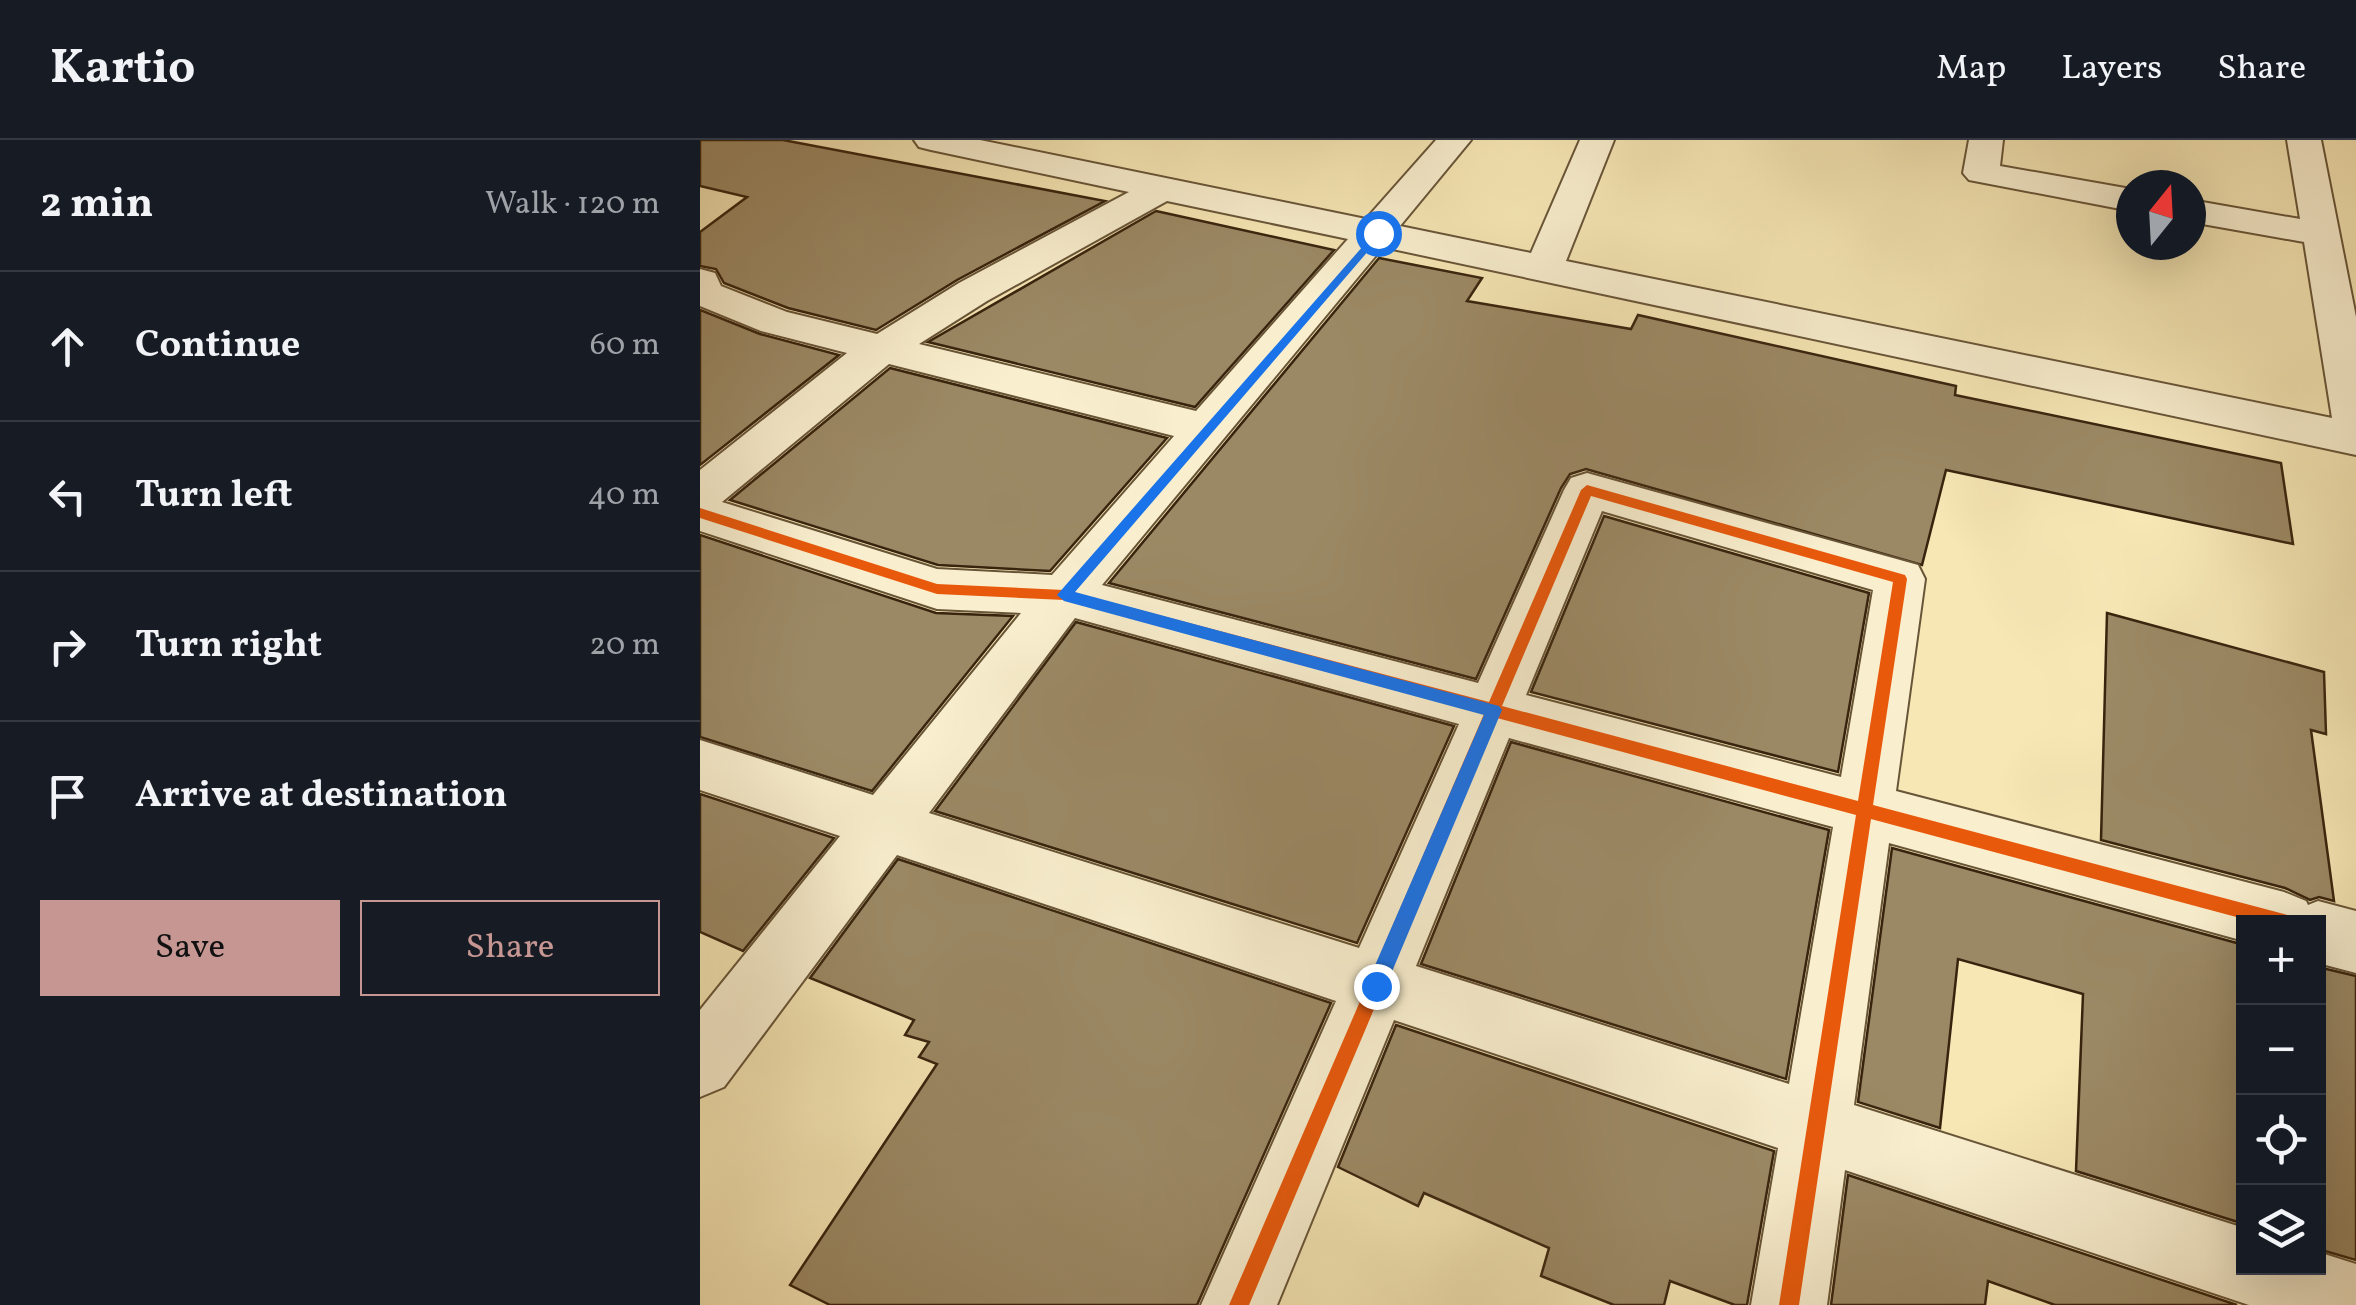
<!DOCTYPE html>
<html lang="en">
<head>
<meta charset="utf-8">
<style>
  :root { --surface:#171b24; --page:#20242c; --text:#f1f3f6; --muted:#9ea1a6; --line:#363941; --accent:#c59692 }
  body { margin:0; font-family:Vollkorn,serif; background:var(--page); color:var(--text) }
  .controls { position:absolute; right:30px; bottom:30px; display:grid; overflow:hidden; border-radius:0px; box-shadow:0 10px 40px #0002 }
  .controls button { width:90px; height:90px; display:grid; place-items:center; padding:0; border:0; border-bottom:2px solid var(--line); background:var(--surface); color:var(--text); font:50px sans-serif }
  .compass { position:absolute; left:1416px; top:30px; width:90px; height:90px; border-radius:50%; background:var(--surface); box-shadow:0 10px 40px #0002; rotate:18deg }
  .stop { position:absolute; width:30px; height:30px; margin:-22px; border:8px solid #1a73e8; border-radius:50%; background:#fff }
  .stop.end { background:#1a73e8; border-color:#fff; box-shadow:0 2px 10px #0008 }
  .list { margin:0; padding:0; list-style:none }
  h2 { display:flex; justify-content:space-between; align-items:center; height:130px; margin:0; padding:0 40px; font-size:42px }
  h2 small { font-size:32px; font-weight:400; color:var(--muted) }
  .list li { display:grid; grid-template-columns:65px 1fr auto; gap:30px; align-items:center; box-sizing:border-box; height:150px; padding:0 40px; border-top:2px solid var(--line) }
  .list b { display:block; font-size:38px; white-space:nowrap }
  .list em { font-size:32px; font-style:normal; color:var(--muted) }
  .actions { display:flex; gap:20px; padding:30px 40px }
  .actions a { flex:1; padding:22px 0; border:2px solid var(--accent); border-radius:0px; text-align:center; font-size:35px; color:var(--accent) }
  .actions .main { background:var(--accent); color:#111 }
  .icon { flex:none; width:55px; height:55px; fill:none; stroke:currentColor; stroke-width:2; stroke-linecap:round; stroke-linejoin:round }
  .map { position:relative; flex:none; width:1656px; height:1165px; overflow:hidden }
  header { display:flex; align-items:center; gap:60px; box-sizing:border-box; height:140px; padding:0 50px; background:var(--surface); border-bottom:2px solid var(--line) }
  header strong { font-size:48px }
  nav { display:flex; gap:55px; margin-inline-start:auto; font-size:35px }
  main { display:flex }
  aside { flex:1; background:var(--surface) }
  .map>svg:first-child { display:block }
</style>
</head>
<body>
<header>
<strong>Kartio</strong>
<nav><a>Map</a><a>Layers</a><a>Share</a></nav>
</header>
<main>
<aside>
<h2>2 min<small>Walk · 120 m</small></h2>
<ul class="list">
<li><svg class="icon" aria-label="ahead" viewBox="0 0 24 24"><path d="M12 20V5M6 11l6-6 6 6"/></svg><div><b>Continue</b></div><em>60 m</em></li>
<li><svg class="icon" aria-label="left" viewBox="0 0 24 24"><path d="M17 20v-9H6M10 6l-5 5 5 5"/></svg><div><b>Turn left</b></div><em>40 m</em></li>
<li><svg class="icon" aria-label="right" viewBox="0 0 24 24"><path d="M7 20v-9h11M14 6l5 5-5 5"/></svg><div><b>Turn right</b></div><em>20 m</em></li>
<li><svg class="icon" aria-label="arrive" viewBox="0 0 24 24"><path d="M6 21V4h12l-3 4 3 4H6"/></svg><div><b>Arrive at destination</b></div></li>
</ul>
<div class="actions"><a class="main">Save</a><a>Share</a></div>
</aside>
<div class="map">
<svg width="1656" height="1165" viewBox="0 0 1656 1165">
  <rect width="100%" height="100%" fill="#f6e7b5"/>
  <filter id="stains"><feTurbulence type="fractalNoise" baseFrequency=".002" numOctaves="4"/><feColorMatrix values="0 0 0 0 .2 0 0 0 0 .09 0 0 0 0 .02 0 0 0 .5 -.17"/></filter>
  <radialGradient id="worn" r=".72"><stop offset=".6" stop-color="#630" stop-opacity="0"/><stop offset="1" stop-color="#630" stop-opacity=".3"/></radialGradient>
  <g fill="#9b8965" stroke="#38240e" stroke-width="2.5">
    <polygon points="0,0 83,0 405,61 257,140 176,190 88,168 24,143 16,129 0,126 0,92 47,57 0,46"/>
    <polygon points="456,71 634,110 495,267 228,202"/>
    <polygon points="679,118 782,138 767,161 931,189 938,175 1256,246 1255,255 1581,323 1593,404 1246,330 1222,425 886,329 870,334 861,348 776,539 409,443"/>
    <polygon points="0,170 60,194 139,215 0,325"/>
    <polygon points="190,228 467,298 350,431 238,425 30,360"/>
    <polygon points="904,376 1169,453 1138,632 831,552"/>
    <polygon points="0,395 236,473 313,476 172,651 0,597"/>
    <polygon points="1407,473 1624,532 1626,594 1611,590 1634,761 1619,757 1610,760 1585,748 1401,700"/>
    <polygon points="376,482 754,586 657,803 235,671"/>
    <polygon points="811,602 1129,690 1086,939 721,824"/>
    <polygon points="0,654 134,698 43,811 0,792"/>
    <polygon points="1192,708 1544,805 1544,1084 1376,1031 1383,854 1258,819 1240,988 1158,962"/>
    <polygon points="198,719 631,863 497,1165 130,1165 90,1145 237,924 219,917 229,902 205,895 214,880 110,838"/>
    <polygon points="1618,827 1656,836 1656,1120 1618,1109"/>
    <polygon points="696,885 1074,1011 1047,1165 1035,1165 970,1141 964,1165 914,1165 841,1136 849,1108 724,1053 718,1066 638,1027"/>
    <polygon points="1148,1035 1537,1165 1355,1165 1288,1141 1285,1165 1131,1165"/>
  </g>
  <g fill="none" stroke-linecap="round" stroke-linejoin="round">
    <g stroke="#685538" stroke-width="4">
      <g id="minor">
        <path d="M214,0H280L666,79L736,0H771L700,86L831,113L880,0H914L866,121L1632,278L1604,102L1491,82V60L1600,79L1587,0H1621L1656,177V315L683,107L402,445L778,543L864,350L871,338L887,333L1218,425L1225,439L1196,651L1584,752L1606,761L1608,765L1618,761L1656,771V833L1618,823V782H1544V801L1189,703L1154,965L1544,1088V1128H1618V1112L1656,1124V1165H1549L1145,1030L1127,1165H1051L1078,1008L694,880L577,1165H501L636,861L197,715L24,947L0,957V870L140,696L0,650V600L173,655L321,473L237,469L0,391V330L147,213L61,191L0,166V129L15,133L21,146L87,172L177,194L259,143L429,52L231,10L219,7ZM467,61L648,99L496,271L219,204L287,161ZM189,224L474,296L352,435L237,429L22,362ZM902,371L1173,450L1141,637L826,555ZM375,478L759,584L659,808L229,673ZM809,598L1133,687L1089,944L716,826Z"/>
        <polygon points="1269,0 1303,0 1300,26 1431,49 1431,71 1269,40 1263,33"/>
      </g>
    </g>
    <use href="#minor" fill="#f9efcf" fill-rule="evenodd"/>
    <g stroke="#f9efcf" stroke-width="6">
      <path id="cycleway" d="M887,345L1205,435L1207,439L1173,665L1584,774L1590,776L1592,782H1555L1171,679L1099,1165H1079L1156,675L797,578L549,1165H529L784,574L364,460L237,454L0,378V368L237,444L364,450L789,562L881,350ZM891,356L1193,442L1158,661L802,566Z"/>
    </g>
    <use href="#cycleway" fill="#e8590c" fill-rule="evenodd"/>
  </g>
  <polygon fill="#1a73e8" points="678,89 682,95 375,452 799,566 802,570 683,853 676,856 666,846 784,575 364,461 357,455"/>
  <rect width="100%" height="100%" filter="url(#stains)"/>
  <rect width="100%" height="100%" fill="url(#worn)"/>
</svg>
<div class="controls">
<button>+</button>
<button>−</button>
<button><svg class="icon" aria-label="locate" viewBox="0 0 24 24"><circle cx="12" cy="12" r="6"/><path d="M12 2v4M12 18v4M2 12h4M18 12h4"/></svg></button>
<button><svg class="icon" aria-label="layers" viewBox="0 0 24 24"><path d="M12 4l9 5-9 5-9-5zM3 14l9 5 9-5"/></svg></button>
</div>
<svg class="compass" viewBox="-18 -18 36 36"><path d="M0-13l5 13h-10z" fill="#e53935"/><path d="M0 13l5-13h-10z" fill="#9ea1a6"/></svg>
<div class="stop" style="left:678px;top:93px"></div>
<div class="stop end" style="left:676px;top:846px"></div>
</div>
</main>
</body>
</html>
